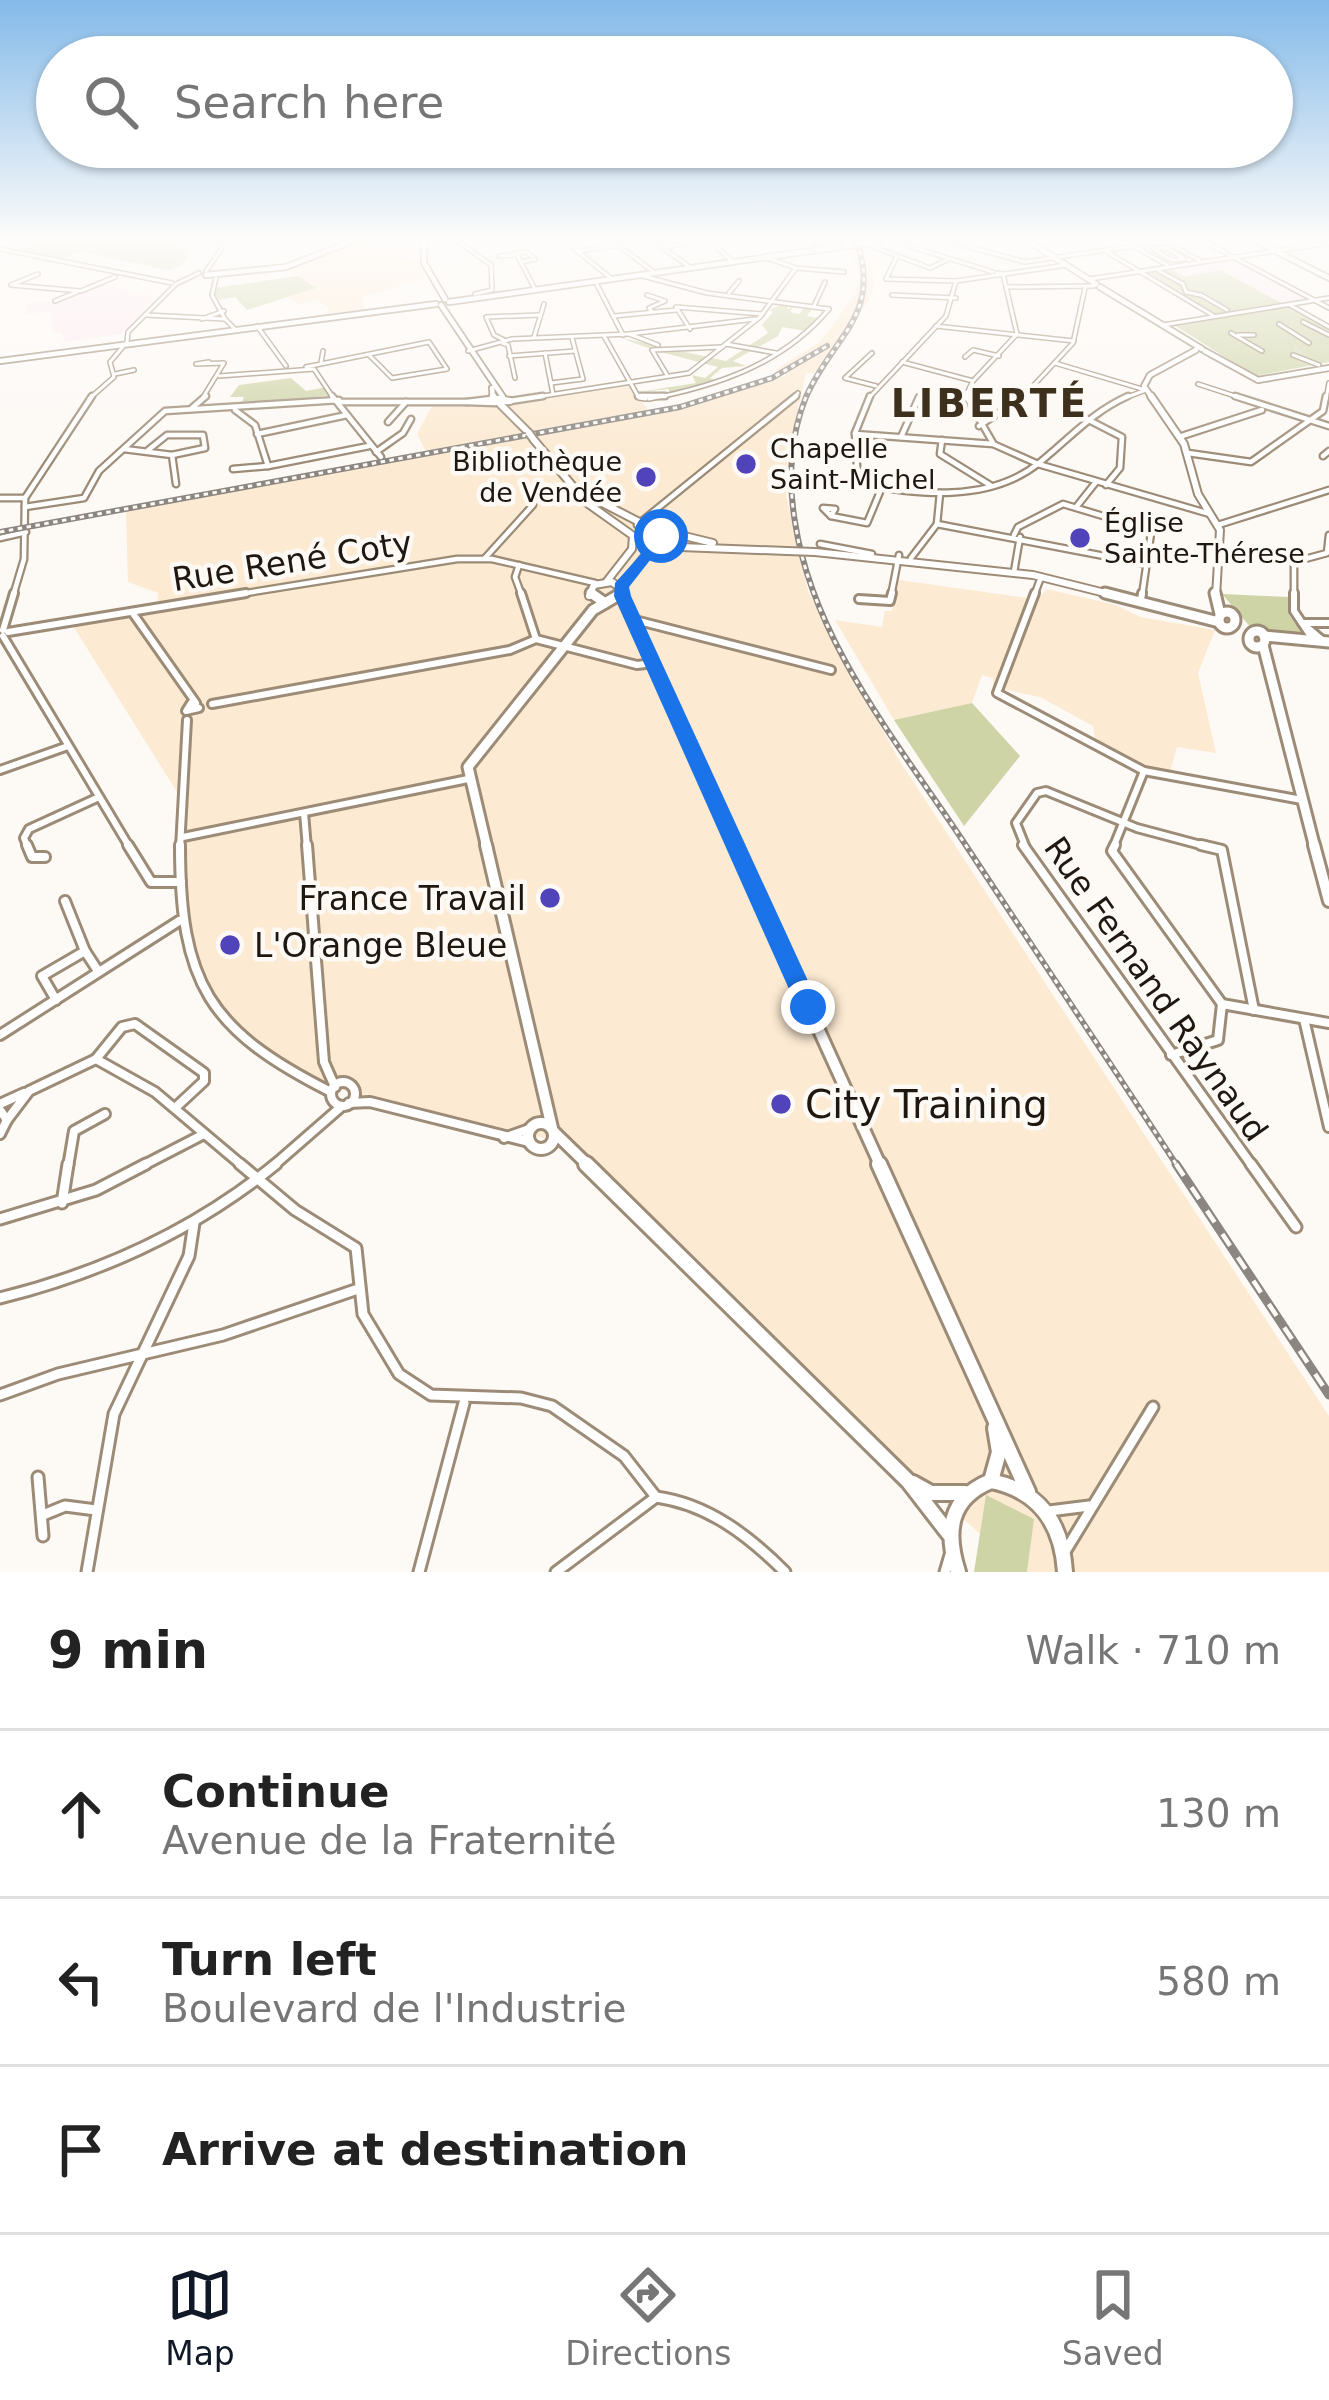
<!DOCTYPE html>
<html lang="en">
<head>
<meta charset="utf-8">
<style>
  :root { --surface:#fff; --page:#f6f6f6; --text:#222; --muted:#767676; --line:#e0e0e0; --accent:#111827 }
  body { margin:0; font-family:"DejaVu Sans",sans-serif; background:var(--page); color:var(--text) }
  .stop { position:absolute; width:36px; height:36px; margin:-27px; border:9px solid #1a73e8; border-radius:50%; background:#fff }
  .stop.end { background:#1a73e8; border-color:#fff; box-shadow:0 3px 12px #0008 }
  .list { margin:0; padding:0; list-style:none }
  h2 { display:flex; justify-content:space-between; align-items:center; height:156px; margin:0; padding:0 48px; font-size:51px }
  h2 small { font-size:39px; font-weight:400; color:var(--muted) }
  .list li { display:grid; grid-template-columns:78px 1fr auto; gap:36px; align-items:center; box-sizing:border-box; height:168px; padding:0 48px; border-top:3px solid var(--line) }
  .list b { display:block; font-size:45px; white-space:nowrap }
  .list p { margin:0; font-size:39px; white-space:nowrap; color:var(--muted) }
  .list em { font-size:39px; font-style:normal; color:var(--muted) }
  .icon { flex:none; width:66px; height:66px; fill:none; stroke:currentColor; stroke-width:2; stroke-linecap:round; stroke-linejoin:round }
  .map { position:relative; flex:none; width:1329px; height:1572px; overflow:hidden }
  .search { position:absolute; background:var(--surface); box-shadow:0 3px 9px #0004; left:36px; right:36px; top:36px; height:132px; display:flex; align-items:center; gap:30px; box-sizing:border-box; padding:0 42px; border-radius:66px; color:var(--muted); font-size:45px }
  .sheet { height:660px; background:var(--surface) }
  nav { display:flex; justify-content:space-around; align-items:center; box-sizing:border-box; height:168px; border-top:3px solid var(--line); background:var(--surface); font-size:33px; color:var(--muted) }
  nav a { display:grid; justify-items:center; gap:6px }
  nav .on { color:var(--accent) }
  .map>svg:first-child { display:block }
</style>
</head>
<body>
<div class="map">
<svg width="1329" height="1572" viewBox="0 0 1329 1572">
  <rect width="100%" height="100%" fill="#fdf9f5"/>
  <g fill="#fdeaf2">
    <polygon points="1234,259 1309,299 1244,310 1171,269"/>
    <polygon points="100,284 156,297 121,334 65,342 62,333 53,333 50,311 25,314 27,304 57,301"/>
  </g>
  <g fill="#fcead2">
    <polygon points="353,242 407,249 406,259 419,260 425,278 361,298 364,309 327,314 329,307 316,300 298,304 288,298 314,288 288,269"/>
    <polygon points="847,242 861,242 873,272 873,293 822,374 802,373 806,374 788,451 786,496 808,591 899,760 1329,1416 1329,1572 1022,1572 759,1334 594,1166 544,1138 321,1085 229,1031 190,953 182,800 70,621 157,608 158,593 128,582 126,511 427,453 417,434 433,404 507,405 629,383 652,416 787,375 775,370 821,341 855,294 860,277"/>
    <polygon points="899,580 1027,598 1039,598 1047,589 1116,605 1140,617 1215,630 1198,673 1216,753 1177,747 1170,772 1148,768 1096,742 1093,726 1040,697 993,687 993,678 982,675 972,703 894,720 835,620 882,627 885,611 892,611"/>
  </g>
  <g fill="#cfd4a7">
    <polygon points="35,242 169,242 191,251 182,265 169,270 81,252 59,260 16,251"/>
    <polygon points="1171,269 1185,277 1220,270 1283,304 1216,314 1145,273"/>
    <polygon points="298,276 316,288 247,310 235,297 219,300 214,293 215,288"/>
    <path d="M785,303L788,309L795,304L790,312L799,314L806,306L813,307L807,316L818,318L805,331L782,327L778,336L733,361L746,366L722,368L710,378L714,380L671,393L668,389L639,392L696,383L692,375L705,378L718,367C681,357 650,351 622,338L726,361L768,333L762,325L773,312L769,310Z"/>
    <polygon points="1288,306 1329,329 1329,362 1255,376 1174,325"/>
    <polygon points="291,378 306,391 327,387 331,395 240,407 244,397 230,397 239,385"/>
    <polygon points="1222,594 1289,597 1289,615 1305,637 1252,629"/>
    <polygon points="972,703 1020,756 964,826 894,720"/>
    <polygon points="986,1495 1034,1519 1027,1572 974,1572"/>
  </g>
  <g fill="none" stroke-linecap="round" stroke-linejoin="round">
    <polyline stroke="#dcd7d3" stroke-width="3" stroke-dasharray="3 1.5" stroke-linecap="butt" points="1295,349 1303,353"/>
    <g stroke="#9c8b76" stroke-width="6">
      <g id="street-far4">
        <polyline points="459,242 491,265 492,290 475,294"/>
        <polyline points="566,242 612,279"/>
        <polyline points="655,242 691,268"/>
        <polyline points="816,242 838,245"/>
        <polyline points="896,242 993,272"/>
        <polyline points="951,242 1025,262 1160,242"/>
        <polyline points="1166,242 1199,260"/>
        <polyline points="1205,242 1329,308"/>
        <polyline points="866,244 930,268 947,260"/>
        <polyline points="663,248 688,243"/>
        <polyline points="717,248 733,262"/>
        <polyline points="717,248 734,242"/>
        <polyline points="1137,248 1167,265"/>
        <polygon points="1152,248 1167,248 1184,259 1171,260"/>
        <polyline points="0,249 172,283"/>
        <polyline points="578,251 618,245 655,273"/>
        <polyline points="1107,252 1214,316"/>
        <polyline points="513,254 526,252 535,259 521,262"/>
        <polyline points="499,256 517,255 535,289"/>
        <polyline points="767,258 796,268 844,272"/>
        <polyline points="896,258 886,279 956,281 1067,265"/>
        <polyline points="206,271 222,248 213,242"/>
        <polyline points="1159,271 1183,284 1186,292 1200,295"/>
        <polyline points="38,274 11,285 81,291 115,277"/>
        <path d="M639,275L707,293L829,309C783,364 717,386 649,399"/>
        <polyline points="216,278 212,295 225,319"/>
        <polyline points="1090,279 1329,243"/>
        <polyline points="595,281 623,335"/>
        <polyline points="1007,287 1094,286"/>
        <polyline points="729,293 739,281"/>
        <polyline points="647,295 665,301 649,308 652,312"/>
        <polyline points="892,295 956,298"/>
        <polyline points="1201,295 1227,310"/>
        <polyline points="55,301 77,292"/>
        <polyline points="1290,305 1329,327"/>
        <polyline points="814,306 825,282"/>
        <polyline points="146,315 225,319 235,329"/>
        <polyline points="614,316 676,310"/>
        <polyline points="202,319 224,311"/>
        <polyline points="1303,322 1329,335"/>
        <polyline points="1279,324 1309,343"/>
        <polyline points="1163,325 1329,298"/>
        <polyline points="257,326 286,366"/>
        <polyline points="936,326 1074,341"/>
        <polyline points="690,329 676,307 762,314"/>
        <polyline points="1231,333 1262,351"/>
        <polyline points="629,334 658,345"/>
        <polyline points="1238,335 1254,335"/>
        <polyline points="604,336 639,398 646,399"/>
        <polyline points="534,337 544,304"/>
        <polyline points="506,341 494,335 486,317 540,315"/>
        <polyline points="502,343 508,345 515,378"/>
        <polyline points="726,344 776,353"/>
        <polyline points="468,351 512,339 629,334 755,319"/>
        <polyline points="545,353 553,394"/>
        <polyline points="872,353 845,378 876,386"/>
        <polyline points="1293,355 1319,365"/>
        <polyline points="509,356 575,351"/>
        <polyline points="965,357 973,350 999,356"/>
        <polyline points="902,362 973,381"/>
        <polyline points="321,363 323,351"/>
        <polyline points="1055,363 1142,389"/>
        <polyline points="306,367 429,342 447,369 392,378 369,355"/>
        <polyline points="115,374 134,370"/>
        <polyline points="667,375 652,350 722,347"/>
        <polyline points="219,376 314,369 334,399"/>
        <polyline points="551,383 583,379 572,338"/>
        <polyline points="1198,384 1244,399"/>
        <polyline points="89,399 114,377 110,362 127,342 128,332 176,284 199,273"/>
        <polyline points="202,399 224,363 196,364 209,362"/>
        <polyline points="524,399 689,373 760,317 796,268"/>
        <polyline points="794,399 798,393"/>
        <polyline points="868,399 946,316 956,281"/>
        <polyline points="918,399 925,398"/>
        <polyline points="964,399 973,381 1017,334 1003,274 997,273"/>
        <polyline points="1021,399 1073,343 1085,288"/>
        <polyline points="1122,399 1146,390"/>
        <polyline points="1326,399 1329,383"/>
      </g>
    </g>
    <g stroke="#9c8b76" stroke-width="9">
      <g id="street-far3">
        <polyline points="332,396 381,457"/>
        <polyline points="638,396 665,396"/>
        <path d="M870,396L855,433L858,483C917,495 989,503 1039,463C1069,439 1092,412 1128,396"/>
        <polyline points="966,396 993,443"/>
        <polyline points="1235,396 1329,426"/>
        <polyline points="491,399 467,402 495,403"/>
        <polyline points="510,401 543,396"/>
        <polyline points="341,402 467,402"/>
        <polyline points="192,408 206,396"/>
        <polyline points="235,410 255,425 268,466 369,446"/>
        <polyline points="1085,418 1122,437 1120,468 1106,485"/>
        <polyline points="388,422 406,402"/>
        <polyline points="979,426 1024,396"/>
        <polyline points="257,434 347,415"/>
        <polyline points="855,434 993,444 1038,464 1210,514"/>
        <polyline points="901,437 919,397 925,398"/>
        <polyline points="1179,437 1262,410"/>
        <polyline points="942,440 940,454 990,485"/>
        <polyline points="124,449 172,455 176,484"/>
        <polyline points="147,451 167,435 203,435 205,448 172,455"/>
        <polyline points="376,452 403,433 411,419"/>
        <polyline points="1188,453 1251,462 1323,411 1326,396"/>
        <polyline points="1323,456 1329,451"/>
        <polyline points="233,469 268,466"/>
        <polyline points="0,498 25,498"/>
        <polyline points="1077,506 1096,482"/>
        <polyline points="25,507 84,498 99,471 165,411 339,400"/>
        <polygon points="823,508 835,509 831,516"/>
        <polyline points="831,516 867,523 882,487"/>
        <polyline points="937,524 1146,564"/>
        <polyline points="637,525 796,396"/>
        <polyline points="1218,525 1329,490"/>
        <polyline points="1014,535 1018,527 1063,504 1143,528 1151,533 1142,596"/>
        <polyline points="0,538 26,532"/>
        <polyline points="820,544 872,554"/>
        <polyline points="485,558 533,505"/>
        <polyline points="911,558 937,524 940,493"/>
        <polyline points="519,565 515,577 522,596"/>
        <polyline points="1014,572 1020,537"/>
        <polyline points="13,596 24,559 25,498 92,396"/>
        <polyline points="228,596 457,559 492,559 595,583"/>
        <polyline points="891,596 899,555"/>
        <polyline points="1034,596 1041,577"/>
        <polyline points="1294,596 1294,562 1327,553 1329,535"/>
      </g>
    </g>
    <g stroke="#9c8b76" stroke-width="12">
      <g id="street-far2">
        <polyline points="521,593 536,639 637,665 654,663"/>
        <polyline points="1035,593 997,693 1144,771 1302,800"/>
        <polyline points="1294,593 1294,611 1302,623 1329,623"/>
        <polyline points="859,599 890,601 892,593"/>
        <polyline points="1141,600 1142,593"/>
        <polyline points="132,612 196,703"/>
        <polyline points="635,620 831,670"/>
        <polyline points="3,630 14,593"/>
        <polyline points="8,632 246,593"/>
        <polyline points="3,636 130,848"/>
        <polyline points="1314,641 1302,623 1321,639"/>
        <polygon points="191,703 199,708 186,711"/>
        <polyline points="212,704 510,650 536,639"/>
        <polyline points="0,770 68,746"/>
        <polyline points="304,813 307,848"/>
        <polyline points="183,837 468,779"/>
        <polyline points="28,848 24,838 29,829 99,797"/>
        <polyline points="180,848 187,720"/>
        <polyline points="1026,848 1016,823 1037,793 1046,791 1137,828 1212,848"/>
        <polyline points="1113,848 1144,771"/>
      </g>
    </g>
    <g stroke="#9c8b76" stroke-width="14">
      <g id="street-far1">
        <polyline points="27,845 32,857 45,857"/>
        <polyline points="128,845 151,882 181,882"/>
        <path d="M180,845C180,983 208,1030 331,1092"/>
        <polyline points="307,845 324,1062 335,1087"/>
        <polyline points="1023,845 1253,1167"/>
        <polyline points="1115,845 1112,851 1222,1004"/>
        <polyline points="1201,845 1222,850 1254,1010"/>
        <polyline points="65,901 85,951"/>
        <polyline points="56,1000 42,976 85,951 98,971"/>
        <polyline points="1304,1019 1329,1127"/>
        <polyline points="0,1035 179,921"/>
        <polyline points="1171,1055 1218,1040 1222,1004 1329,1023"/>
        <circle cx="343" cy="1094" r="12"/>
        <polyline points="349,1103 370,1102 529,1142"/>
        <polyline points="0,1104 24,1093"/>
        <polyline points="175,1108 204,1081 204,1073 135,1024 122,1027 96,1059 155,1092 244,1167"/>
        <polyline points="0,1110 7,1120 29,1091 96,1059"/>
        <polyline points="0,1134 7,1120"/>
        <polyline points="504,1138 532,1128"/>
        <polyline points="68,1167 74,1131 105,1114"/>
        <polyline points="140,1167 204,1134"/>
        <polyline points="272,1167 342,1106"/>
      </g>
    </g>
    <g stroke="#9c8b76" stroke-width="15">
      <g id="street">
        <polyline points="240,1164 295,1210 356,1248 363,1314 399,1374 431,1395 521,1398 552,1406 624,1456 656,1497"/>
        <polyline points="1251,1164 1296,1227"/>
        <polyline points="62,1203 68,1164"/>
        <polyline points="0,1219 96,1190 146,1164"/>
        <path d="M0,1298C101,1273 195,1230 276,1164"/>
        <polyline points="0,1395 58,1374 223,1335 355,1290"/>
        <polyline points="38,1477 43,1536"/>
        <path d="M656,1497C708,1504 749,1536 785,1572"/>
        <polyline points="1049,1511 1089,1506"/>
        <polyline points="43,1515 65,1506 96,1510"/>
        <polyline points="1066,1550 1153,1407"/>
        <polyline points="87,1572 114,1414 189,1256 194,1223"/>
        <polyline points="419,1572 464,1403"/>
        <polyline points="556,1572 656,1497"/>
        <polyline points="945,1572 950,1555"/>
      </g>
    </g>
    <g stroke="#9c8b76" stroke-width="8">
      <g id="secondary-far4">
        <polyline points="424,242 424,263 445,299"/>
        <polyline points="1030,242 1096,284"/>
        <polyline points="1258,242 1329,278"/>
        <polyline points="845,246 879,242"/>
        <polyline points="206,275 286,267 350,242"/>
        <polyline points="1100,287 1202,349"/>
        <polyline points="449,302 839,247"/>
        <polyline points="441,305 503,397"/>
        <polyline points="1205,351 1258,380 1329,368"/>
        <polyline points="0,361 436,304"/>
        <polyline points="492,388 493,399"/>
        <polyline points="493,398 498,399"/>
        <polyline points="1153,399 1144,386 1150,375 1196,350"/>
      </g>
    </g>
    <g stroke="#9c8b76" stroke-width="10">
      <g id="secondary-far3">
        <polyline points="493,396 493,402 510,401 493,398"/>
        <polyline points="1151,396 1184,444 1198,494 1220,530 1216,596"/>
        <polyline points="500,404 529,433"/>
        <polyline points="534,440 587,503 632,535"/>
        <polyline points="583,493 645,525"/>
        <polyline points="660,530 713,543"/>
        <polyline points="646,540 680,547 787,551"/>
        <polyline points="815,552 1033,575 1117,596"/>
        <polyline points="607,581 632,549 633,536"/>
        <polyline points="621,586 656,542"/>
        <polyline points="589,596 594,585 612,582 623,590 621,596"/>
      </g>
    </g>
    <g stroke="#9c8b76" stroke-width="15">
      <g id="secondary-far2">
        <polyline points="591,593 605,603 622,593"/>
        <polyline points="1105,593 1219,622"/>
        <polyline points="1215,593 1220,614"/>
        <polyline points="622,596 736,848"/>
        <circle cx="1227" cy="620" r="8"/>
        <circle cx="1257" cy="639" r="8"/>
        <polyline points="1264,636 1329,642"/>
        <polyline points="1263,645 1315,848"/>
        <polyline points="487,848 468,767 593,610 605,603"/>
      </g>
    </g>
    <g stroke="#9c8b76" stroke-width="16">
      <g id="secondary-far1">
        <polyline points="486,845 552,1128"/>
        <polyline points="735,845 881,1167"/>
        <polyline points="1314,845 1329,901"/>
        <circle cx="541" cy="1136" r="13"/>
        <polyline points="554,1132 590,1167"/>
      </g>
    </g>
    <g stroke="#9c8b76" stroke-width="20">
      <g id="secondary">
        <polyline points="586,1164 908,1481 949,1534"/>
        <polyline points="879,1164 1028,1492"/>
        <polyline points="991,1481 999,1452 995,1428"/>
        <polyline points="913,1483 931,1493 965,1493"/>
        <path d="M958,1572C945,1532 949,1498 991,1481C1040,1491 1062,1524 1065,1572"/>
      </g>
    </g>
    <use href="#street-far4" stroke="#fff" stroke-width="3"/>
    <use href="#street-far3" stroke="#fff" stroke-width="4.5"/>
    <use href="#street-far2" stroke="#fff" stroke-width="6"/>
    <use href="#street-far1" stroke="#fff" stroke-width="8"/>
    <use href="#street" stroke="#fff" stroke-width="9"/>
    <use href="#secondary-far4" stroke="#fff" stroke-width="4.5"/>
    <use href="#secondary-far3" stroke="#fff" stroke-width="6"/>
    <use href="#secondary-far2" stroke="#fff" stroke-width="9"/>
    <use href="#secondary-far1" stroke="#fff" stroke-width="10"/>
    <use href="#secondary" stroke="#fff" stroke-width="14"/>
    <g stroke="#8b8680" stroke-width="6">
      <g id="rail-far1">
        <path d="M857,242C882,316 832,337 806,397C790,436 788,481 795,522C813,641 898,743 963,841C1035,950 1107,1058 1178,1167"/>
        <polyline points="0,532 680,407 772,378 827,346"/>
      </g>
    </g>
    <g stroke="#8b8680" stroke-width="9">
      <polyline id="rail" points="1176,1164 1329,1395"/>
    </g>
    <use href="#rail-far1" stroke="#fdf9f5" stroke-width="3" stroke-dasharray="4.5" stroke-linecap="butt"/>
    <use href="#rail" stroke="#fdf9f5" stroke-width="4.5" stroke-dasharray="14" stroke-linecap="butt"/>
    <g stroke="#9c8b76" stroke-width="10" stroke-linecap="butt">
      <g id="secondary-bridge">
        <polyline points="529,433 534,440"/>
        <polyline points="787,551 815,552"/>
      </g>
    </g>
    <use href="#secondary-bridge" stroke="#fff" stroke-width="6"/>
  </g>
  <linearGradient id="sky" x2="0" y2="1"><stop stop-color="#84bae9"/><stop offset="0.52" stop-color="#fefcfa"/><stop offset="1" stop-color="#fefcfa" stop-opacity="0"/></linearGradient>
  <rect width="1329" height="462" fill="url(#sky)"/>
  <polygon fill="#1a73e8" points="661,532 669,536 629,587 631,596 820,1007 808,1017 797,1007 614,596 615,583"/>
  <g fill="#5144bb" stroke="#fdf9f5" stroke-width="4.5">
    <circle cx="746" cy="464" r="12"/>
    <circle cx="646" cy="477" r="12"/>
    <circle cx="1080" cy="538" r="12"/>
    <circle cx="550" cy="898" r="12"/>
    <circle cx="230" cy="945" r="12"/>
    <circle cx="781" cy="1104" r="12"/>
  </g>
  <g text-anchor="middle" dominant-baseline="central" stroke-width="9" stroke-linejoin="round" paint-order="stroke">
    <g font-size="27" fill="#1e1810" stroke="#fdf9f5" text-anchor="start">
      <text x="770" y="448">Chapelle<tspan x="770" dy="31">Saint-Michel</tspan></text>
      <text x="622" y="461" text-anchor="end">Bibliothèque<tspan x="622" dy="31">de Vendée</tspan></text>
      <text x="1104" y="522">Église<tspan x="1104" dy="31">Sainte-Thérese</tspan></text>
    </g>
    <g font-size="33" fill="#1e1810" stroke="#fdf9f5">
      <text transform="translate(292 561) rotate(-9)">Rue René Coty</text>
      <text transform="translate(1156 989) rotate(55)">Rue Fernand Raynaud</text>
    </g>
    <g font-size="33" fill="#1e1810" stroke="#fdf9f5" text-anchor="end">
      <text x="526" y="898">France Travail</text>
      <text x="254" y="945" text-anchor="start">L'Orange Bleue</text>
    </g>
    <g font-size="39" font-weight="bold" letter-spacing="3" fill="#3d301d" stroke="#fdf9f5">
      <text x="990" y="403">LIBERTÉ</text>
    </g>
    <g font-size="39" fill="#1e1810" stroke="#fdf9f5" text-anchor="start">
      <text x="805" y="1104">City Training</text>
    </g>
  </g>
</svg>
<div class="stop" style="left:661px;top:536px"></div>
<div class="stop end" style="left:808px;top:1007px"></div>
<div class="search"><svg class="icon" aria-label="search" viewBox="0 0 24 24"><circle cx="10" cy="10" r="6"/><path d="M15 15l6 6"/></svg>Search here</div>
</div>
<section class="sheet">
<h2>9 min<small>Walk · 710 m</small></h2>
<ul class="list">
<li><svg class="icon" aria-label="ahead" viewBox="0 0 24 24"><path d="M12 20V5M6 11l6-6 6 6"/></svg><div><b>Continue</b><p>Avenue de la Fraternité</p></div><em>130 m</em></li>
<li><svg class="icon" aria-label="left" viewBox="0 0 24 24"><path d="M17 20v-9H6M10 6l-5 5 5 5"/></svg><div><b>Turn left</b><p>Boulevard de l'Industrie</p></div><em>580 m</em></li>
<li><svg class="icon" aria-label="arrive" viewBox="0 0 24 24"><path d="M6 21V4h12l-3 4 3 4H6"/></svg><div><b>Arrive at destination</b></div></li>
</ul>
</section>
<nav>
<a class="on"><svg class="icon" aria-label="map" viewBox="0 0 24 24"><path d="M3 6l6-2 6 2 6-2v14l-6 2-6-2-6 2zM9 4v14M15 6v14"/></svg>Map</a>
<a><svg class="icon" aria-label="directions" viewBox="0 0 24 24"><path d="M12 3l9 9-9 9-9-9zM9 14v-3h6M13 9l2 2-2 2"/></svg>Directions</a>
<a><svg class="icon" aria-label="saved" viewBox="0 0 24 24"><path d="M7 4h10v16l-5-4-5 4z"/></svg>Saved</a>
</nav>
</body>
</html>
